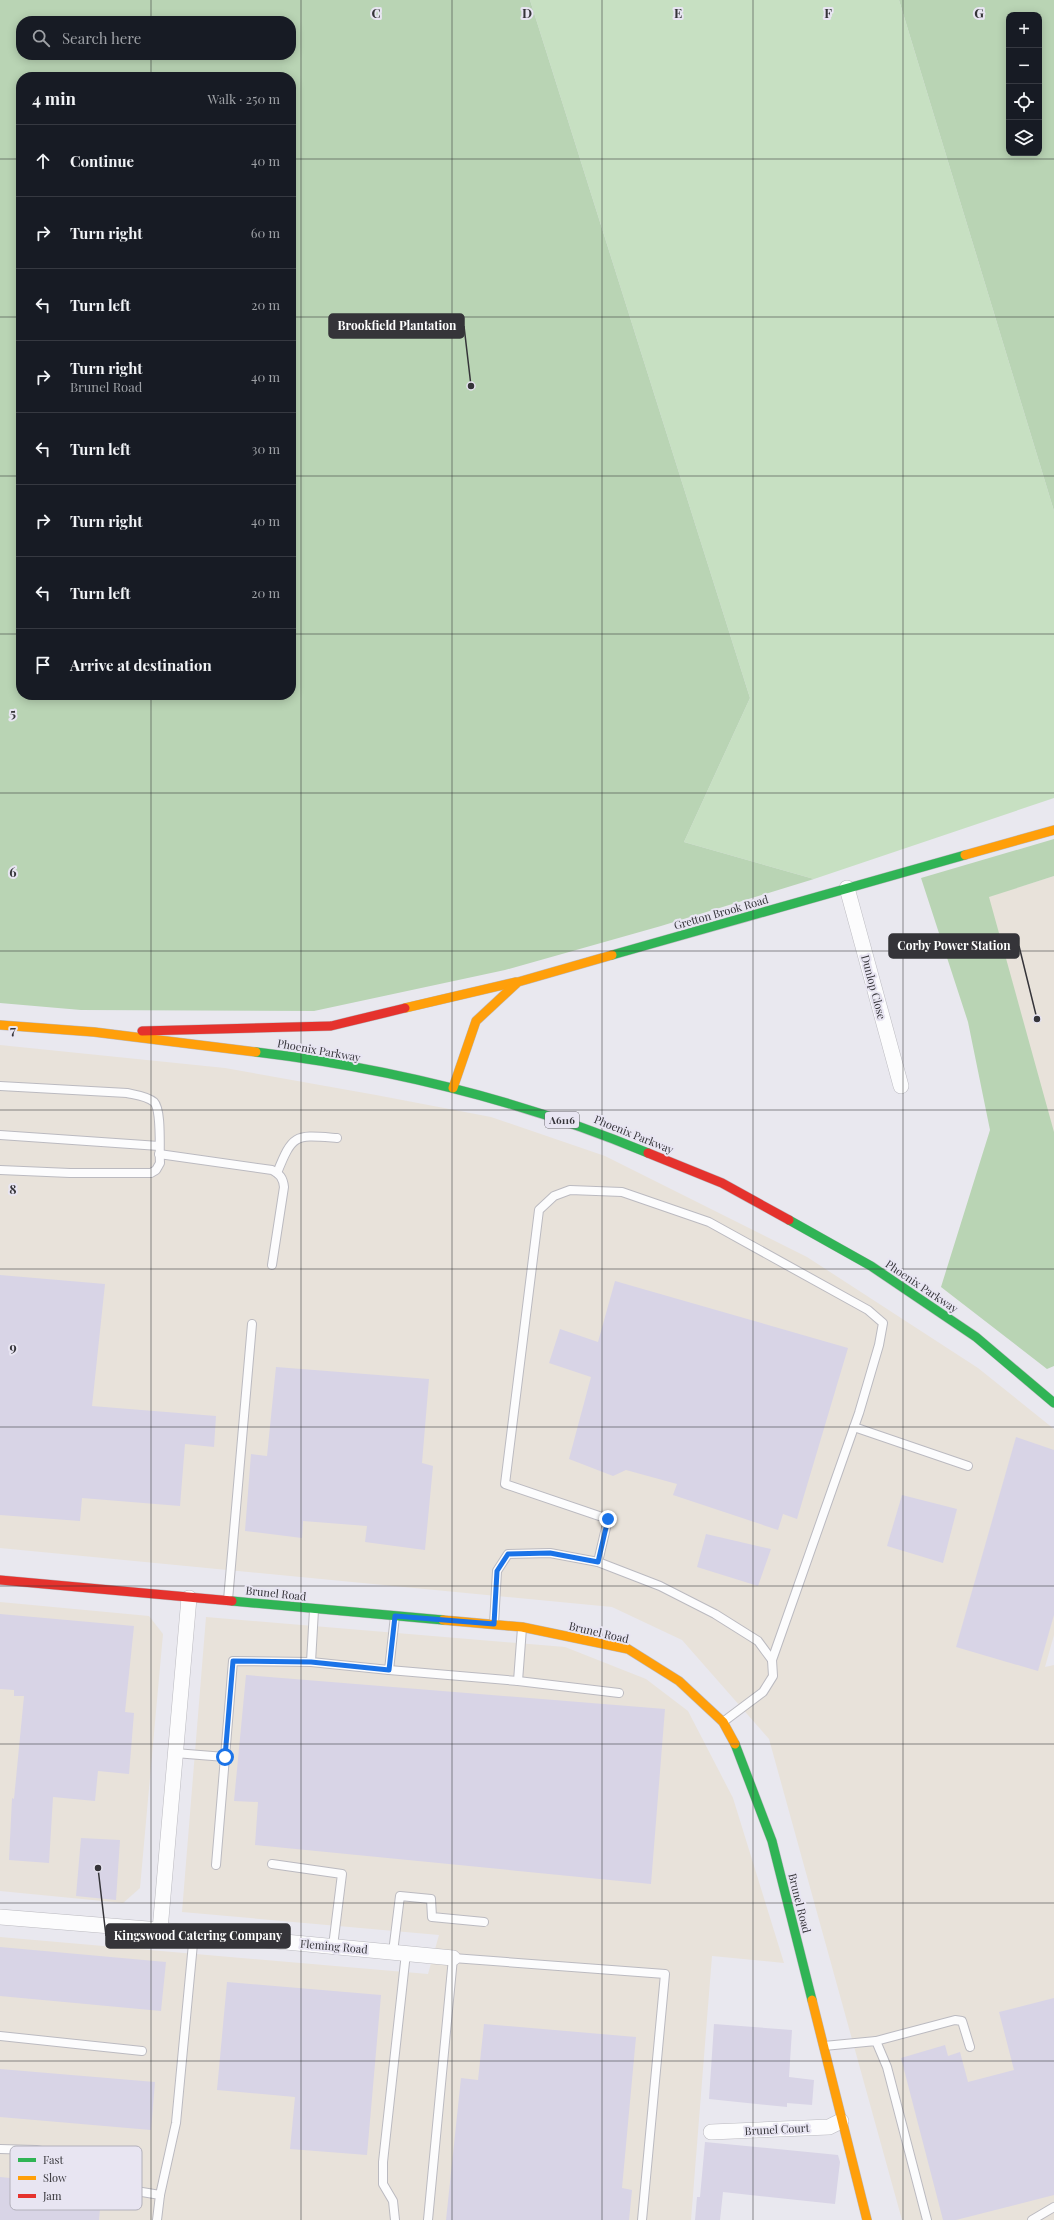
<!DOCTYPE html>
<html lang="en">
<head>
<meta charset="utf-8">
<style>
  :root { --surface:#171b24; --page:#242831; --text:#f1f3f6; --muted:#9ea1a6; --line:#363941 }
  body { margin:0; font-family:"Playfair Display",serif; background:var(--page); color:var(--text) }
  .controls { position:absolute; right:12px; top:12px; display:grid; overflow:hidden; border-radius:8px; box-shadow:0 2px 10px #0003 }
  .controls button { width:36px; height:36px; display:grid; place-items:center; padding:0; border:0; border-bottom:1px solid var(--line); background:var(--surface); color:var(--text); font:20px sans-serif }
  .stop { position:absolute; width:12px; height:12px; margin:-9px; border:3px solid #1a73e8; border-radius:50%; background:#fff }
  .stop.end { background:#1a73e8; border-color:#fff; box-shadow:0 1px 4px #0008 }
  .list { margin:0; padding:0; list-style:none }
  h2 { display:flex; justify-content:space-between; align-items:center; height:52px; margin:0; padding:0 16px; font-size:17px }
  h2 small { font-size:13px; font-weight:400; color:var(--muted) }
  .list li { display:grid; grid-template-columns:26px 1fr auto; gap:12px; align-items:center; box-sizing:border-box; height:72px; padding:0 16px; border-top:1px solid var(--line) }
  .list b { display:block; font-size:15px; white-space:nowrap }
  .list p { margin:0; font-size:13px; white-space:nowrap; color:var(--muted) }
  .list em { font-size:13px; font-style:normal; color:var(--muted) }
  .icon { flex:none; width:22px; height:22px; fill:none; stroke:currentColor; stroke-width:2; stroke-linecap:round; stroke-linejoin:round }
  .map { position:relative; flex:none; width:1054px; height:2220px; overflow:hidden }
  .search { position:absolute; background:var(--surface); box-shadow:0 2px 10px #0003; left:16px; top:16px; width:280px; height:44px; display:flex; align-items:center; gap:10px; box-sizing:border-box; padding:0 14px; border-radius:16px; color:var(--muted); font-size:15px }
  .panel { position:absolute; background:var(--surface); box-shadow:0 2px 10px #0003; left:16px; top:72px; width:280px; height:628px; border-radius:16px }
  .map>svg:first-child { display:block }
</style>
</head>
<body>
<div class="map">
<svg width="1054" height="2220" viewBox="0 0 1054 2220">
  <rect width="100%" height="100%" fill="#e9e8ef"/>
  <g fill="#e8e2da">
    <polygon points="1054,876 1054,1140 987,897"/>
    <polygon points="0,1045 225,1068 376,1095 491,1117 605,1156 807,1257 978,1368 1054,1429 1054,1635 1045,1667 1054,1665 1054,2220 902,2220 769,1739 682,1640 612,1607 0,1548"/>
    <polygon points="0,1602 149,1616 163,1634 140,1888 123,1903 0,1891"/>
    <polygon points="206,1617 565,1647 646,1679 688,1711 733,1798 784,1963 712,1956 691,2220 0,2220 0,1937 428,1974 439,1935 182,1912"/>
  </g>
  <polygon fill="#c7e0c2" points="530,0 899,0 1054,511 1054,798 814,879 684,842 750,698"/>
  <g fill="#b9d4b4" fill-rule="evenodd">
    <path d="M0,0H530L750,698L684,842L814,879L661,926L505,970L314,1011L81,1010L0,1003ZM21,21H291V55H21ZM21,77H291V695H21Z"/>
    <path d="M899,0H1054V511ZM1009,15H1039V153H1009Z"/>
    <polygon points="1054,839 1054,876 989,897 1054,1132 1054,1366 1047,1369 941,1287 990,1130 968,1022 921,878"/>
  </g>
  <g fill="#d8d4e6">
    <polygon points="0,1275 105,1284 92,1406 216,1416 214,1447 185,1444 180,1506 82,1498 80,1521 0,1515"/>
    <polygon points="615,1281 848,1348 797,1519 783,1514 778,1530 673,1495 677,1484 626,1470 613,1476 569,1459 591,1377 549,1363 560,1329 598,1342"/>
    <polygon points="276,1367 429,1379 422,1463 433,1466 425,1550 365,1542 367,1526 303,1521 302,1538 245,1531 251,1454 267,1456"/>
    <polygon points="1016,1437 1054,1450 1054,1615 1038,1671 956,1647"/>
    <polygon points="902,1495 957,1509 943,1563 887,1546"/>
    <polygon points="706,1534 771,1549 758,1586 697,1567"/>
    <polygon points="0,1614 134,1626 125,1712 134,1713 129,1774 98,1771 95,1801 53,1797 49,1863 9,1860 12,1798 14,1799 24,1696 14,1696 14,1690 0,1689"/>
    <polygon points="246,1675 665,1709 651,1884 255,1845 258,1802 234,1801"/>
    <polygon points="81,1838 120,1840 116,1900 76,1896"/>
    <polygon points="0,1947 166,1962 161,2011 0,1996"/>
    <polygon points="227,1982 381,1995 367,2155 290,2149 295,2097 217,2090"/>
    <polygon points="1054,1998 1054,2195 956,2220 943,2220 901,2058 945,2045 948,2056 960,2052 968,2082 1014,2070 999,2012"/>
    <polygon points="484,2024 636,2037 622,2188 632,2190 629,2220 446,2220 461,2078 478,2080"/>
    <polygon points="714,2024 792,2030 789,2077 814,2080 812,2105 787,2103 787,2107 709,2099"/>
    <polygon points="0,2069 155,2082 151,2130 0,2117"/>
    <polygon points="705,2142 838,2155 840,2162 835,2204 723,2192 720,2220 695,2220 697,2197 700,2197"/>
    <polygon points="0,2177 102,2187 99,2220 0,2220"/>
  </g>
  <g fill="none" stroke-linecap="round" stroke-linejoin="round">
    <g stroke="#bbbac0" stroke-width="10">
      <g id="lane">
        <path d="M0,1086L127,1093C136,1095 147,1096 154,1102C162,1110 159,1150 160,1163L156,1170L151,1173H70L0,1170"/>
        <polyline points="0,1135 159,1146"/>
        <path d="M159,1154L272,1170C280,1174 283,1178 284,1187L272,1265"/>
        <path d="M277,1173C293,1133 295,1135 337,1138"/>
        <polyline points="854,1427 968,1466"/>
        <polyline points="598,1562 608,1519 505,1484 539,1210 554,1196 570,1190 622,1192 709,1222 868,1310 883,1323 879,1345 859,1413 772,1660"/>
        <polyline points="228,1600 252,1324"/>
        <polyline points="314,1610 311,1662 389,1670 395,1616"/>
        <polyline points="494,1624 497,1571 508,1554 550,1553 598,1562 660,1586 715,1614 758,1641 772,1660 773,1676 763,1692 723,1722"/>
        <polyline points="389,1670 518,1681 619,1693"/>
        <polyline points="518,1681 522,1628"/>
        <polyline points="175,1753 225,1757"/>
        <polyline points="272,1864 342,1874 333,1946"/>
        <polyline points="216,1865 233,1661 311,1662"/>
        <polyline points="393,1952 400,1896 431,1899 432,1917 484,1922"/>
        <polyline points="0,2036 142,2051"/>
        <polyline points="876,2041 955,2020 962,2021 970,2047"/>
        <polyline points="824,2046 876,2041 887,2067 927,2220"/>
        <polyline points="0,2149 36,2150 75,2157 130,2190 160,2195 157,2220"/>
        <polyline points="160,2195 176,2123 194,1933"/>
        <polyline points="395,2220 393,2201 383,2184 383,2162 406,1953"/>
        <polyline points="428,2220 453,1958 665,1974 642,2220"/>
        <polyline points="1032,2220 1054,2207"/>
      </g>
    </g>
    <g stroke="#bbbac0" stroke-width="16">
      <g id="street">
        <polyline points="847,888 901,1086"/>
        <polyline points="0,1917 160,1930 453,1958"/>
        <polyline points="160,1930 189,1598"/>
        <polyline points="711,2132 829,2127 841,2121"/>
      </g>
    </g>
    <g stroke="#bbbac0" stroke-width="10">
      <g id="fast">
        <polyline points="612,955 965,855"/>
        <path d="M256,1052C389,1068 523,1101 648,1153"/>
        <polyline points="789,1220 871,1266 976,1337 1054,1403"/>
        <polyline points="232,1601 443,1620"/>
        <polyline points="735,1744 772,1841 812,2000"/>
      </g>
    </g>
    <g stroke="#bbbac0" stroke-width="10">
      <g id="slow">
        <polyline points="965,855 1054,830"/>
        <polyline points="405,1008 516,982"/>
        <polyline points="0,1025 94,1032 256,1052"/>
        <polyline points="453,1088 476,1021 518,982 612,955"/>
        <polyline points="443,1620 522,1627 628,1649 679,1681 723,1722 735,1744"/>
        <polyline points="812,2000 867,2220"/>
      </g>
    </g>
    <g stroke="#bbbac0" stroke-width="10">
      <g id="jam">
        <polyline points="142,1031 331,1026 405,1008"/>
        <polyline points="648,1153 722,1183 789,1220"/>
        <polyline points="0,1580 232,1601"/>
      </g>
    </g>
    <use href="#lane" stroke="#fcfcfd" stroke-width="8"/>
    <use href="#street" stroke="#fcfcfd" stroke-width="15"/>
    <use href="#fast" stroke="#30b455" stroke-width="9"/>
    <use href="#slow" stroke="#ff9f0a" stroke-width="9"/>
    <use href="#jam" stroke="#e5322d" stroke-width="9"/>
  </g>
  <g fill="none" stroke-linecap="round" stroke-linejoin="round">
    <polyline stroke="#1a73e8" stroke-width="5" points="225,1757 233,1661 311,1662 389,1670 395,1616 494,1624 497,1571 508,1554 550,1553 598,1562 608,1519"/>
  </g>
  <path fill="none" stroke="#353439" stroke-width="1" stroke-opacity="0.55" d="M151,0V21M301,0V2220M452,0V2220M602,0V2220M753,0V2220M903,0V2220M151,55V77M0,159H21M291,159H1054M0,317H21M291,317H1054M0,476H21M291,476H1054M0,634H21M291,634H1054M151,695V2220M0,793H1054M0,951H1054M0,1110H1054M0,1269H1054M0,1427H1054M0,1586H1054M0,1744H1054M0,1903H1054M0,2061H1054"/>
  <g text-anchor="middle" dominant-baseline="central" stroke-width="4" stroke-linejoin="round" paint-order="stroke">
    <rect fill="#e8e5f2" stroke="#6b6970" stroke-width="1" x="545" y="1112" width="34" height="16" rx="3"/>
    <g font-size="10" font-weight="bold" fill="#353439">
      <text x="562" y="1120">A6116</text>
    </g>
    <g font-size="11" fill="#353439" stroke="#e8e5f2">
      <text transform="translate(721 912) rotate(-16)">Gretton Brook Road</text>
      <text transform="translate(874 987) rotate(75)">Dunlop Close</text>
      <text transform="translate(319 1050) rotate(10)">Phoenix Parkway</text>
      <text transform="translate(634 1134) rotate(22)">Phoenix Parkway</text>
      <text transform="translate(922 1286) rotate(34)">Phoenix Parkway</text>
      <text transform="translate(276 1593) rotate(6)">Brunel Road</text>
      <text transform="translate(599 1632) rotate(13)">Brunel Road</text>
      <text transform="translate(800 1903) rotate(76)">Brunel Road</text>
      <text transform="translate(334 1946) rotate(5)">Fleming Road</text>
      <text transform="translate(777 2129) rotate(-3)">Brunel Court</text>
    </g>
  </g>
  <rect x="10" y="2146" width="132" height="64" rx="6" fill="#e8e5f2" stroke="#b2b0ba" stroke-width="1"/>
  <rect x="18" y="2158" width="18" height="4" fill="#30b455"/>
  <rect x="18" y="2176" width="18" height="4" fill="#ff9f0a"/>
  <rect x="18" y="2194" width="18" height="4" fill="#e5322d"/>
  <g font-size="11" fill="#353439">
    <text x="43" y="2164">Fast</text>
    <text x="43" y="2182">Slow</text>
    <text x="43" y="2200">Jam</text>
  </g>
  <g font-size="13" text-anchor="middle" font-weight="bold" fill="#353439" stroke="#e8e5f2" stroke-width="4" stroke-linejoin="round" paint-order="stroke">
    <text x="376" y="18">C</text>
    <text x="527" y="18">D</text>
    <text x="678" y="18">E</text>
    <text x="828" y="18">F</text>
    <text x="979" y="18">G</text>
    <text x="13" y="718">5</text>
    <text x="13" y="877">6</text>
    <text x="13" y="1035">7</text>
    <text x="13" y="1194">8</text>
    <text x="13" y="1352">9</text>
  </g>
  <path fill="none" stroke="#353439" stroke-width="1.5" d="M471 386L464 326M1037 1019L1019 946M98 1868L106 1936"/>
  <g fill="#353439" stroke="#e8e5f2" stroke-width="1.5">
    <circle cx="471" cy="386" r="4"/>
    <circle cx="1037" cy="1019" r="4"/>
    <circle cx="98" cy="1868" r="4"/>
  </g>
  <g fill="#353439" stroke="#353439" stroke-width="1.5">
    <rect x="329" y="314" width="135" height="24" rx="4"/>
    <rect x="889" y="934" width="130" height="24" rx="4"/>
    <rect x="106" y="1924" width="184" height="24" rx="4"/>
  </g>
  <g font-size="12" text-anchor="middle" font-weight="bold" fill="#fff">
    <text x="397" y="330">Brookfield Plantation</text>
    <text x="954" y="950">Corby Power Station</text>
    <text x="198" y="1940">Kingswood Catering Company</text>
  </g>
</svg>
<div class="controls">
<button>+</button>
<button>−</button>
<button><svg class="icon" aria-label="locate" viewBox="0 0 24 24"><circle cx="12" cy="12" r="6"/><path d="M12 2v4M12 18v4M2 12h4M18 12h4"/></svg></button>
<button><svg class="icon" aria-label="layers" viewBox="0 0 24 24"><path d="M12 4l9 5-9 5-9-5zM3 14l9 5 9-5"/></svg></button>
</div>
<div class="stop" style="left:225px;top:1757px"></div>
<div class="stop end" style="left:608px;top:1519px"></div>
<div class="search"><svg class="icon" aria-label="search" viewBox="0 0 24 24"><circle cx="10" cy="10" r="6"/><path d="M15 15l6 6"/></svg>Search here</div>
<section class="panel">
<h2>4 min<small>Walk · 250 m</small></h2>
<ul class="list">
<li><svg class="icon" aria-label="ahead" viewBox="0 0 24 24"><path d="M12 20V5M6 11l6-6 6 6"/></svg><div><b>Continue</b></div><em>40 m</em></li>
<li><svg class="icon" aria-label="right" viewBox="0 0 24 24"><path d="M7 20v-9h11M14 6l5 5-5 5"/></svg><div><b>Turn right</b></div><em>60 m</em></li>
<li><svg class="icon" aria-label="left" viewBox="0 0 24 24"><path d="M17 20v-9H6M10 6l-5 5 5 5"/></svg><div><b>Turn left</b></div><em>20 m</em></li>
<li><svg class="icon" aria-label="right" viewBox="0 0 24 24"><path d="M7 20v-9h11M14 6l5 5-5 5"/></svg><div><b>Turn right</b><p>Brunel Road</p></div><em>40 m</em></li>
<li><svg class="icon" aria-label="left" viewBox="0 0 24 24"><path d="M17 20v-9H6M10 6l-5 5 5 5"/></svg><div><b>Turn left</b></div><em>30 m</em></li>
<li><svg class="icon" aria-label="right" viewBox="0 0 24 24"><path d="M7 20v-9h11M14 6l5 5-5 5"/></svg><div><b>Turn right</b></div><em>40 m</em></li>
<li><svg class="icon" aria-label="left" viewBox="0 0 24 24"><path d="M17 20v-9H6M10 6l-5 5 5 5"/></svg><div><b>Turn left</b></div><em>20 m</em></li>
<li><svg class="icon" aria-label="arrive" viewBox="0 0 24 24"><path d="M6 21V4h12l-3 4 3 4H6"/></svg><div><b>Arrive at destination</b></div></li>
</ul>
</section>
</div>
</body>
</html>
